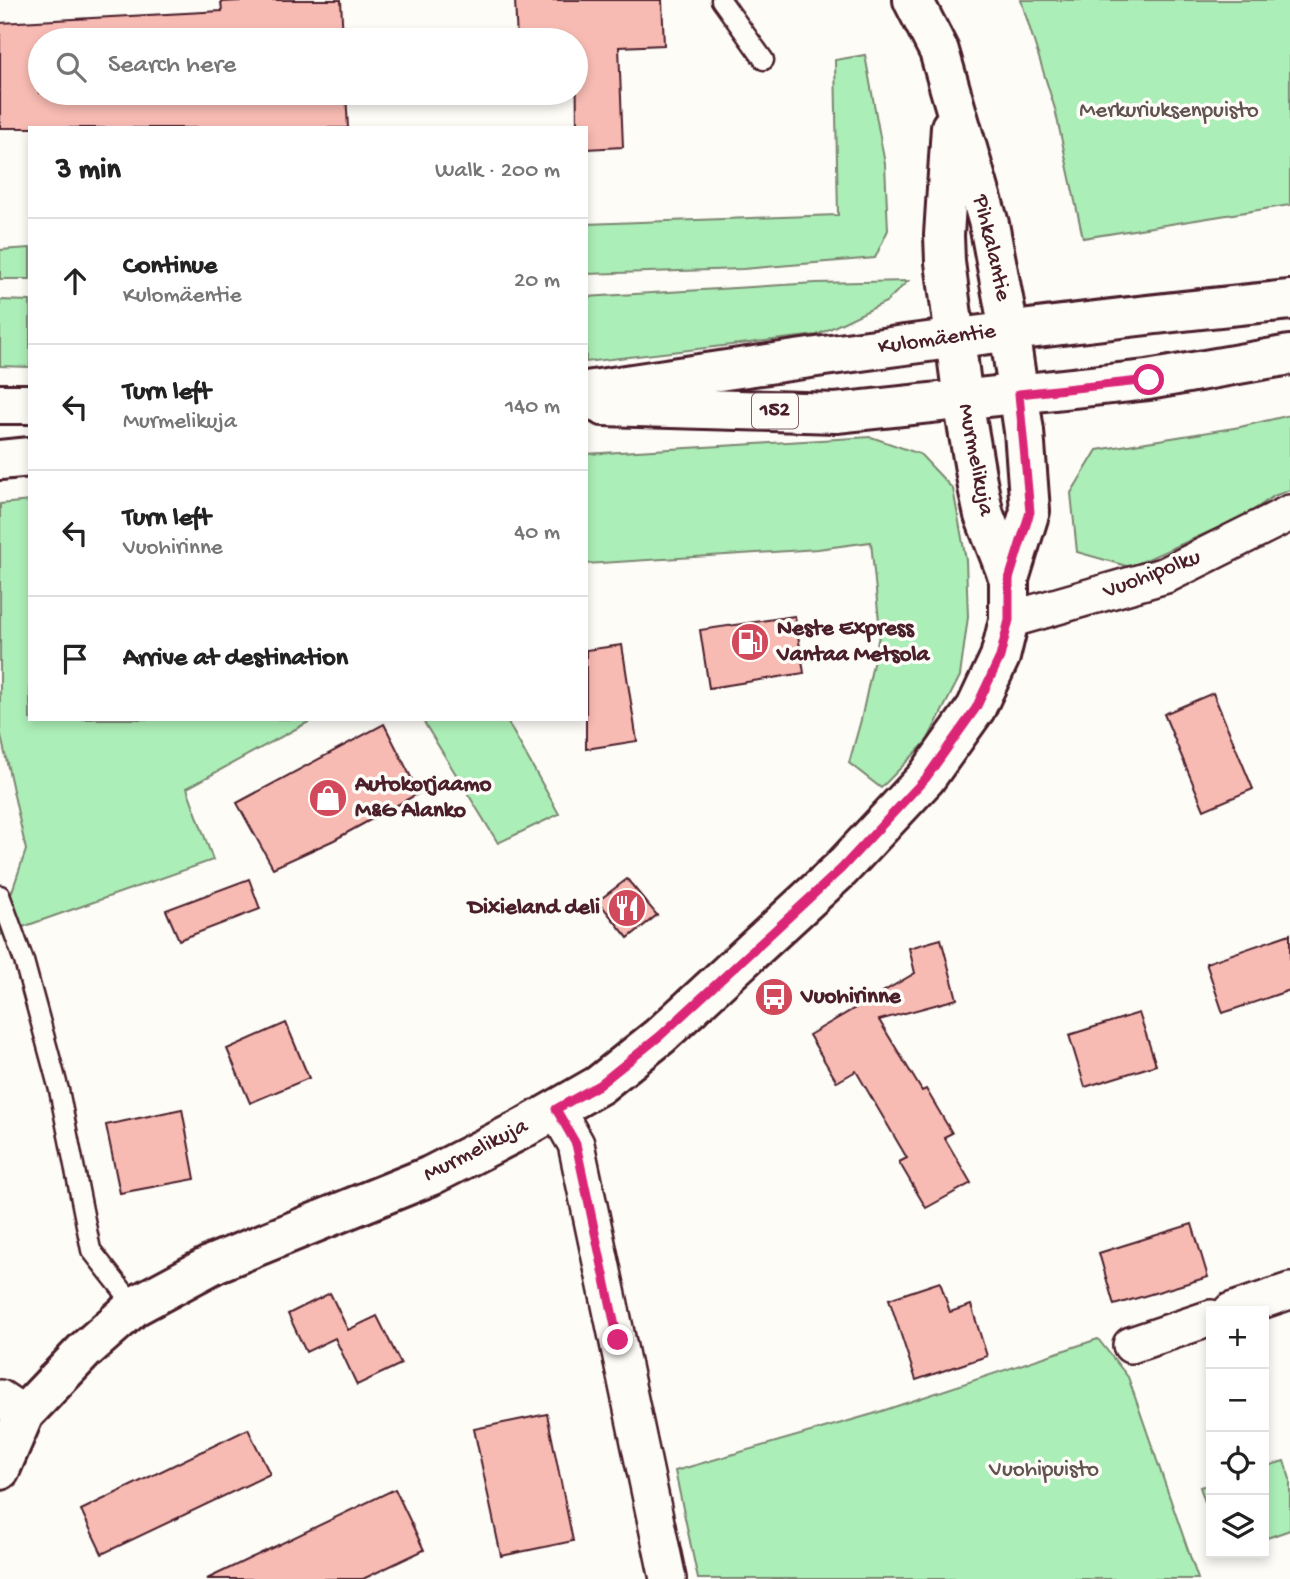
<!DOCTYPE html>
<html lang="en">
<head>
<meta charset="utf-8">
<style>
  :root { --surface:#fff; --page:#f6f6f6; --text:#222; --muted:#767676; --line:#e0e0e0 }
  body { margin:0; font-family:"Gochi Hand",sans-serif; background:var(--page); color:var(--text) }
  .controls { position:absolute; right:21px; bottom:21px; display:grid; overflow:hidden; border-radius:0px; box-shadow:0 4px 10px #0003 }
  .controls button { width:63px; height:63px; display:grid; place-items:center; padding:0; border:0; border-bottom:2px solid var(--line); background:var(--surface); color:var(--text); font:35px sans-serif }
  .stop { position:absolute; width:21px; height:21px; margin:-16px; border:5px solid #db2777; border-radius:50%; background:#fff }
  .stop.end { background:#db2777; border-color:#fff; box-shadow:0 2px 7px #0008 }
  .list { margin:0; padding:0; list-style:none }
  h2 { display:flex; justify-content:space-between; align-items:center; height:91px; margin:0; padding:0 28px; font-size:30px }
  h2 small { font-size:23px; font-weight:400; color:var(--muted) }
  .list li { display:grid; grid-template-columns:46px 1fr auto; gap:21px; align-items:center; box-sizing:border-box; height:126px; padding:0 28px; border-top:2px solid var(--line) }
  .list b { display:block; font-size:26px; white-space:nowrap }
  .list p { margin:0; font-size:23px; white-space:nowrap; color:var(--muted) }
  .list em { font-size:23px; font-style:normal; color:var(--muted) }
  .icon { flex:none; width:38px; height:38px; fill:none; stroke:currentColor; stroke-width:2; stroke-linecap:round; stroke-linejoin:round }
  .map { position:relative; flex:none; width:1290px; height:1579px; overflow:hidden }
  .search { position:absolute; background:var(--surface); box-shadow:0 4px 10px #0003; left:28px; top:28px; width:560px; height:77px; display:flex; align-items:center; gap:18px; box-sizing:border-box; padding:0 24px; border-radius:38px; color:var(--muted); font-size:26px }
  .panel { position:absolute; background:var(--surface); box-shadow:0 4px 10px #0003; left:28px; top:126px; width:560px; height:595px; border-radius:0px }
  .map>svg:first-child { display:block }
</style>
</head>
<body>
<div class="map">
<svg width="1290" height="1579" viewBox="0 0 1290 1579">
  <rect width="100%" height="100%" fill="#fdfcf7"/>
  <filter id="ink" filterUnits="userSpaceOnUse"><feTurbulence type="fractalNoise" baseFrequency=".0143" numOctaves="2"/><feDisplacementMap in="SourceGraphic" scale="14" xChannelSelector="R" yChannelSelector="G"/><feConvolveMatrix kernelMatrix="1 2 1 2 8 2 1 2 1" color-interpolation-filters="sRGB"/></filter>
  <g filter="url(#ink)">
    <g fill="#aceeb7" stroke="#7b8671" stroke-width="2">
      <polygon points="1021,0 1290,0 1290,205 1083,238 1055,109"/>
      <polygon points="865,55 885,164 888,230 875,258 743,269 586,274 586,224 838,215 835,60"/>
      <polygon points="30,248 30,279 0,279 0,250"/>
      <polygon points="908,281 886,302 817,335 586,362 586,297 816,283"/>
      <polygon points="0,300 30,301 30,367 0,366"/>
      <polygon points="1290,415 1290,490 1274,496 1245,516 1130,567 1077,552 1071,493 1097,450 1240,427"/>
      <polygon points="871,437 920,454 953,489 966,560 968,617 960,676 927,741 881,788 849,763 861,720 880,631 871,542 818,549 586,564 586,454"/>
      <polygon points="30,501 30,719 314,719 187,788 213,860 0,935 0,927 26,850 0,731 0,504"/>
      <polygon points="422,719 506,719 559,814 498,843"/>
      <polygon points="1098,1339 1128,1377 1198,1579 698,1579 675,1471 873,1414"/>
      <polygon points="1284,1461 1290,1479 1290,1530 1264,1539 1264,1467"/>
      <polygon points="1211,1484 1211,1520 1200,1487"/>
    </g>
    <g fill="#f7bbb3" stroke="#4a1f2b" stroke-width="2">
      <polygon points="262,0 341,0 343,40 40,40 40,93 346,93 348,128 0,128 0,23 222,11 221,2"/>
      <polygon points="515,0 662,0 664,45 619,47 623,147 586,149 586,128 577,128 576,40 517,40"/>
      <polygon points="795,616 804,673 709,688 700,630"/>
      <polygon points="622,645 637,741 586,749 586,650"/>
      <polygon points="1213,693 1253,789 1204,810 1164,714"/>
      <polygon points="384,724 419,793 334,840 273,868 237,803"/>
      <polygon points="249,879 260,909 179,940 166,910"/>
      <polygon points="627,879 657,915 628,938 598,901"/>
      <polygon points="1290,934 1290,990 1223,1013 1206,963"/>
      <polygon points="941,939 957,999 879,1020 922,1091 926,1089 952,1133 944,1137 971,1183 926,1208 899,1162 907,1158 856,1071 837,1082 809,1035 915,973 909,948"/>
      <polygon points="1139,1013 1156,1065 1085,1087 1069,1035"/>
      <polygon points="286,1023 309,1078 250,1103 227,1049"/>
      <polygon points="182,1109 195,1179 120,1193 106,1125"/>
      <polygon points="1192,1224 1208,1277 1114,1305 1099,1253"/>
      <polygon points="940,1282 950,1312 971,1305 987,1356 916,1380 889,1299"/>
      <polygon points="330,1293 348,1330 377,1316 401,1364 357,1385 335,1338 306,1352 288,1314"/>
      <polygon points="547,1414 573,1541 501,1556 474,1429"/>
      <polygon points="248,1429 270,1474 102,1554 81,1510"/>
      <polygon points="395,1489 424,1550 363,1579 207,1579"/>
    </g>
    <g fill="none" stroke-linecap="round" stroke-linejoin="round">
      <g stroke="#4a1f2b" stroke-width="23">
        <g id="lane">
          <polyline points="721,0 764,60"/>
          <polyline points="0,895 24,961 59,1090 91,1250 135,1306"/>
        </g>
      </g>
      <g stroke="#4a1f2b" stroke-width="40">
        <g id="street">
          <polyline points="1009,620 1166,575 1290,513"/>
          <polyline points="556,1109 576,1144 668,1579"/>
          <polyline points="1231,1311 1290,1291"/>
          <polyline points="1131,1345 1211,1318"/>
          <polyline points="0,1398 24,1414"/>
        </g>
      </g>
      <g stroke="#4a1f2b" stroke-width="44">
        <g id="secondary">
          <polyline points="951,127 944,235 945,262 963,400 978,487 984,515 1009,579"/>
          <polyline points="0,1470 24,1414 85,1350 135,1306 215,1263 430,1176 522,1129 599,1085 660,1036 841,869 926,778 976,708 1000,657 1009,620 1009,579 1030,511 1024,431 1009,330 989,224 939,51 913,0"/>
        </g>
      </g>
      <g stroke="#4a1f2b" stroke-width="44">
        <g id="primary">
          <path d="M586,391C820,355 1054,323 1290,300"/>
          <polyline points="0,404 30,404"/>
          <polyline points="603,406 836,413 1148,380 1290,355"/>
          <polyline points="0,460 30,457"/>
        </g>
      </g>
      <use href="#lane" stroke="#fdfcf7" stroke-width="18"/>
      <use href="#street" stroke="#fdfcf7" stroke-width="35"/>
      <use href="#secondary" stroke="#fdfcf7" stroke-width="38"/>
      <use href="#primary" stroke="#fdfcf7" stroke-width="38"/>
    </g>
  </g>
  <g fill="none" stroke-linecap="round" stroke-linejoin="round" filter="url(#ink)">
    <polyline stroke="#db2777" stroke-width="9" points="618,1340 576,1144 556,1109 599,1085 660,1036 841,869 926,778 976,708 1000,657 1009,620 1009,579 1030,512 1019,394 1149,380"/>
  </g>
  <defs>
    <g id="fuel-disc" transform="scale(2.0125)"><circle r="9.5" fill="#d1495b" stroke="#fdfcf7"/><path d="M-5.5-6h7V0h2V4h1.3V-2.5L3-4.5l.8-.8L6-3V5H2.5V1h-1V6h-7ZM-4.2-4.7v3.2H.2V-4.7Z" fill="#fff"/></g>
    <g id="shop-disc" transform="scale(2.0125)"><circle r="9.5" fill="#d1495b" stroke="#fdfcf7"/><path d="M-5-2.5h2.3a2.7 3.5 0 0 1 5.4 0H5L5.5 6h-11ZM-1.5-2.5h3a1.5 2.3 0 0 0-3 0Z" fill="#fff"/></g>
    <g id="restaurant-disc" transform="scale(2.0125)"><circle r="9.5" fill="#d1495b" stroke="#fdfcf7"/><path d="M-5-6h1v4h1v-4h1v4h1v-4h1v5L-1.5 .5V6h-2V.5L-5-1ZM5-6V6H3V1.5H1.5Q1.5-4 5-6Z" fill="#fff"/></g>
    <g id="bus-disc" transform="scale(2.0125)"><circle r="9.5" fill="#d1495b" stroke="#fdfcf7"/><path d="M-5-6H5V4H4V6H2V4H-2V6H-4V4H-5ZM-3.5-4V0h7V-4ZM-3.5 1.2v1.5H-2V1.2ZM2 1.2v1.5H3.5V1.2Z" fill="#fff"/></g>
  </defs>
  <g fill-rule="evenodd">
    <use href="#fuel-disc" x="750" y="642"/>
    <use href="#shop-disc" x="328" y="798"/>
    <use href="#restaurant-disc" x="627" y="908"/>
    <use href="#bus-disc" x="774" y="997"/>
  </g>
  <g text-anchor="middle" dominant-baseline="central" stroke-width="7" stroke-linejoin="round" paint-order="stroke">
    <rect fill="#fdfcf7" stroke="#806168" stroke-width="2" x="752" y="393.5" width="46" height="35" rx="5"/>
    <g font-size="21" font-weight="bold" fill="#4a1f2b">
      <text x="775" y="411">152</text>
    </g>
    <g font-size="23" fill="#62534e" stroke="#fdfcf7">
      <text x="1169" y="111">Merkuriuksenpuisto</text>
      <text x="1044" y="1470">Vuohipuisto</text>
    </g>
    <g font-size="23" fill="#4a1f2b" stroke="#fdfcf7">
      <text transform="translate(991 248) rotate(77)">Pihkalantie</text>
      <text transform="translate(937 340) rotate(-8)">Kulomäentie</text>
      <text transform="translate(975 460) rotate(79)">Murmelikuja</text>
      <text transform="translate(1152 575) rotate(-21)">Vuohipolku</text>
      <text transform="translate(476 1151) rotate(-27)">Murmelikuja</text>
    </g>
    <g font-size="23" font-weight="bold" fill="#4a1f2b" stroke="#fdfcf7" text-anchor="start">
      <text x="777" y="629">Neste Express<tspan x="777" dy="26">Vantaa Metsola</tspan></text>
      <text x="355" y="785">Autokorjaamo<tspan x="355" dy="26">M&amp;G Alanko</tspan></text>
      <text x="600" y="908" text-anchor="end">Dixieland deli</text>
      <text x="801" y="997">Vuohirinne</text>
    </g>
  </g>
</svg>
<div class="controls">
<button>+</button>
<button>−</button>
<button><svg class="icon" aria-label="locate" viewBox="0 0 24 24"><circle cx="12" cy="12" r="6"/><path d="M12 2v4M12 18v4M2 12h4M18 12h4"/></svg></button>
<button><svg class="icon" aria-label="layers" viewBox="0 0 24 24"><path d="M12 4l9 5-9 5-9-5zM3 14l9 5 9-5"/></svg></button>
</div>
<div class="stop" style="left:1149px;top:380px"></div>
<div class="stop end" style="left:618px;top:1340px"></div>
<div class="search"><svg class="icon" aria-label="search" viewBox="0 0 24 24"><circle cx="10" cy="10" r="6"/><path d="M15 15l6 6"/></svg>Search here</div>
<section class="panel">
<h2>3 min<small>Walk · 200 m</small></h2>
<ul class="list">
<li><svg class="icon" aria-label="ahead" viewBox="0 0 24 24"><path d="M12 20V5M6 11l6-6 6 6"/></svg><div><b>Continue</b><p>Kulomäentie</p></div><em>20 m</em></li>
<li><svg class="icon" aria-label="left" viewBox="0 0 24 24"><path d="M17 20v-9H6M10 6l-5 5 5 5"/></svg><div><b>Turn left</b><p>Murmelikuja</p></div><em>140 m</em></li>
<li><svg class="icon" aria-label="left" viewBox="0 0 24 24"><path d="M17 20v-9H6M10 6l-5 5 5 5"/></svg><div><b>Turn left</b><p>Vuohirinne</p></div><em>40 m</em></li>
<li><svg class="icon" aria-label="arrive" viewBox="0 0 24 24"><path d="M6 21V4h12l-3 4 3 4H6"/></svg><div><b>Arrive at destination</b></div></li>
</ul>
</section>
</div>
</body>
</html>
